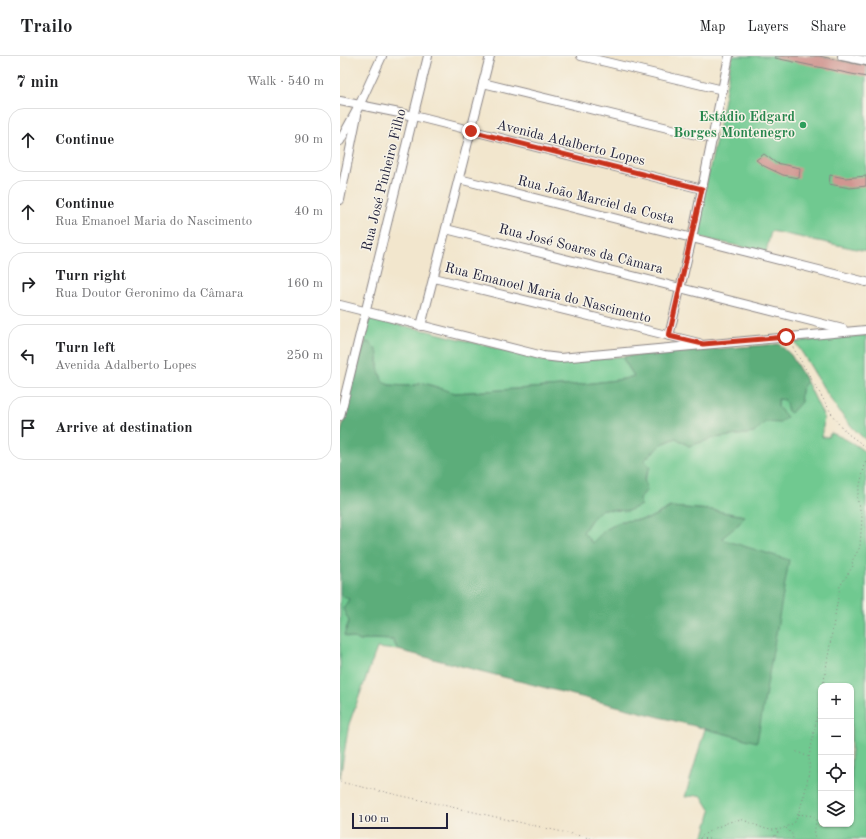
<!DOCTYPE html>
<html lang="en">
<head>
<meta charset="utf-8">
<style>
  :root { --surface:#fff; --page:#f6f6f6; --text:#202124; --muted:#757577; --line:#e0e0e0 }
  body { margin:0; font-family:"Old Standard TT",serif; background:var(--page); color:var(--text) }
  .controls { position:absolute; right:12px; bottom:12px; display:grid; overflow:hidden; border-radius:8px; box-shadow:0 1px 3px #0004 }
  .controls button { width:36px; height:36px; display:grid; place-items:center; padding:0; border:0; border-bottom:1px solid var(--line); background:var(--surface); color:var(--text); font:20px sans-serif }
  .scale { position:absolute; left:12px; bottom:10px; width:96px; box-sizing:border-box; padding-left:4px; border:2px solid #22223b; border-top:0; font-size:11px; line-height:14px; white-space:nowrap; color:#22223b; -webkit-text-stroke:3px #f7f3e8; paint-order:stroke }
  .stop { position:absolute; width:12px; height:12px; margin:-9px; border:3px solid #c8321e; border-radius:50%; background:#fff }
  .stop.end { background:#c8321e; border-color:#fff; box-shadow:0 1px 4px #0008 }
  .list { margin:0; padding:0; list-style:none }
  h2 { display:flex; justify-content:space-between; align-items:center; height:52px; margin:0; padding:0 16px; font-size:17px }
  h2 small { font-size:13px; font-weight:400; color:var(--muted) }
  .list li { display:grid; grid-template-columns:26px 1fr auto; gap:12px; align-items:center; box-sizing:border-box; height:64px; margin:0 8px 8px; padding:0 8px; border:1px solid var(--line); border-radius:16px }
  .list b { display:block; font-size:15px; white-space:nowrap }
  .list p { margin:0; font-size:13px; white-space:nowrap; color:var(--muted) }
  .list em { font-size:13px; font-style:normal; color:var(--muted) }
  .icon { flex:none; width:22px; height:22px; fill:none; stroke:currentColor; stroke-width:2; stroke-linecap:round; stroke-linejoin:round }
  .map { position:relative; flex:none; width:526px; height:783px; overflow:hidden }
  header { display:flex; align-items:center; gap:24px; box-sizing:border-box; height:56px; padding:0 20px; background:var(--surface); border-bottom:1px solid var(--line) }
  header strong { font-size:19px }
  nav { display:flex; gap:22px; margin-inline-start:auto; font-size:14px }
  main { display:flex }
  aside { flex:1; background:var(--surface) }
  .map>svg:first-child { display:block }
</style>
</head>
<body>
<header>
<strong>Trailo</strong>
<nav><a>Map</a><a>Layers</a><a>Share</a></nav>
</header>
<main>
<aside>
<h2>7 min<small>Walk · 540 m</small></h2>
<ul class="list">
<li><svg class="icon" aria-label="ahead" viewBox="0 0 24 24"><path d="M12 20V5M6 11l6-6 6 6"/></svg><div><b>Continue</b></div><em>90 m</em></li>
<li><svg class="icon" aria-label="ahead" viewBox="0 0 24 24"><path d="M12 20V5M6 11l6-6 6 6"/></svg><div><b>Continue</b><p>Rua Emanoel Maria do Nascimento</p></div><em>40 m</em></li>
<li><svg class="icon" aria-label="right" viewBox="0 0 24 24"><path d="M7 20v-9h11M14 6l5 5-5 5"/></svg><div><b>Turn right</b><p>Rua Doutor Geronimo da Câmara</p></div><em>160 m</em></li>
<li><svg class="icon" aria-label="left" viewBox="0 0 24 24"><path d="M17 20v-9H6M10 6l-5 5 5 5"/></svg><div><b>Turn left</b><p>Avenida Adalberto Lopes</p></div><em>250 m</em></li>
<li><svg class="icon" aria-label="arrive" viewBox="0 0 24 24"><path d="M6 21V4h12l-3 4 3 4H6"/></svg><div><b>Arrive at destination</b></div></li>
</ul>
</aside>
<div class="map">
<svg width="526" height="783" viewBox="0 0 526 783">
  <rect width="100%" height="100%" fill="#f7f3e8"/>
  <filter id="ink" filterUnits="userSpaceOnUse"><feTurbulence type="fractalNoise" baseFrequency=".025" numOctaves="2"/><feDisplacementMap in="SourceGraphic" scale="8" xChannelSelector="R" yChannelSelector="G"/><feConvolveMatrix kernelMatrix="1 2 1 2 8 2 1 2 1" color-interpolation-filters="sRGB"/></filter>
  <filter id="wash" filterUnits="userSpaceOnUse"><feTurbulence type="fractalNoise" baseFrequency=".012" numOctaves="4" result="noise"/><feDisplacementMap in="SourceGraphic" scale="16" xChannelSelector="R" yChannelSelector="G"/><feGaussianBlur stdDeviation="0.9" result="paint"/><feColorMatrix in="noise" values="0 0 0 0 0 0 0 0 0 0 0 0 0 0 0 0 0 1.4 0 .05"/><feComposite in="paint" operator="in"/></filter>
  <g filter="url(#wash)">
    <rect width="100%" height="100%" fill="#f2e6cd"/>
    <g fill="#6fc990" stroke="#487666" fill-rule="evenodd">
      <polygon points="392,0 479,0 526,10 526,195 431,175 426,196 357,181 364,138 378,75"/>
      <path d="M30,263L88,275L215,307L286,300L284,304L294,320L284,323L237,329L115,337L84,327L69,330L49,329L43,326C41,321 38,315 38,310C38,295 39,293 25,287L26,271Z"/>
      <path d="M526,279V384C494,358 478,319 455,286Z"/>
      <path d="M467,326L484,361L482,381H488L491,377C503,381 517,389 526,397V783H363L371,755L361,739L345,741L365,673L417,685L380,483L399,468L404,460L371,454L330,451L308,463L282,465L265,474L252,487L243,476L251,464L262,453L288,455L307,434L304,424L310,411L304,404L322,388L336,382L349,390L374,382L414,377L438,351V343L445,344L448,355L461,346C460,337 460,332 467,326ZM481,630H511V768H481Z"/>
      <path d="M0,538L9,543V566L4,579C10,583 15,581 20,585L32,583L53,584L58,594L37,592L9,668L0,722Z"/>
    </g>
    <path fill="#5bad7a" stroke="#3e685a" d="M28,286C40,295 38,297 38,310C39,315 41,321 43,326L49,329L69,330L84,327L115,337L237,329L284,323L294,320L284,304L286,300L439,288L451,299L467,326C460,332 460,337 461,346L451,357L448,355L445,344L438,343V351L447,361L440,367L425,366L414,377L374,382L349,390L336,382L322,388L304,404L310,411L304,423L307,434L299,442L301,449L288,455L262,453L251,464L243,476L252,487L265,474L282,465L308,463L331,451L371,454L405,460L399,468L381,483L449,504L417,686L58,594L53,584L32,583L20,585C15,581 10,583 4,579L9,565L3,553L9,543L0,538V383L10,332L14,323L23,291L25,287Z"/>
    <g id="blocks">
      <g fill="#d09691">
        <polygon points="435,0 479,0 526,10 526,21 435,2"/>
        <polygon points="424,98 436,107 460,112 459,122 443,119 424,110 416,104"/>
        <polygon points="490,119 505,122 526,120 526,130 510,132 489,128"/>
      </g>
    </g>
  </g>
  <g filter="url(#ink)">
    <use href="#blocks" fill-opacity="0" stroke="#8a8484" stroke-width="1"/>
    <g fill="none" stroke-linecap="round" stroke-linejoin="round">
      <g stroke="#8a8484" stroke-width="10">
        <g id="minor">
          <polyline points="241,0 383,34"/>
          <polyline points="502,0 526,5"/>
          <polyline points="143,27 373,83"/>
          <polyline points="0,45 74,60 362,133"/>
          <polyline points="0,85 18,52 42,0"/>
          <polyline points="119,123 526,226"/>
          <polyline points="0,144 17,59"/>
          <polyline points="106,173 503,273"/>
          <polyline points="94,222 359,287"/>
          <polyline points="0,249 203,300 220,302 526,274"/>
          <polyline points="81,270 150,0"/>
          <polyline points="329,280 352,182 389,0"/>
          <polyline points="0,360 88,0"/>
        </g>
      </g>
      <g stroke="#8a8484" stroke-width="1" stroke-dasharray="1 3" stroke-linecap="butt">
        <polyline points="451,288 496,365 508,378 526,391"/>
        <polyline points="483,630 500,530 513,510 512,505 520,491 522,461 517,442 526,404"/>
        <polyline points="469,701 481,640"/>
        <polyline points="0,726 254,783"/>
        <polyline points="458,758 473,760 476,763 474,783"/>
        <polyline points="446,772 452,778 453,783"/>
        <polyline points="360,782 369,783"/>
        <path d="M359,783C364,776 396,761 403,764C426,772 432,781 455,766C462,749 471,720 469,701L455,695"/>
        <polyline points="432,783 439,775"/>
      </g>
      <use href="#minor" stroke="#fff" stroke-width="8"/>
    </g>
  </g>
  <g fill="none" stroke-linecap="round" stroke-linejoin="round" filter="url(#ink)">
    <polyline stroke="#c8321e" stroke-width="5" points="131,75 362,133 329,280 363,288 446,281"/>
  </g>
  <circle fill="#2e9e5b" stroke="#f7f3e8" stroke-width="1.5" cx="463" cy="69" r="4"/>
  <g text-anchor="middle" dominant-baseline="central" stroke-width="3" stroke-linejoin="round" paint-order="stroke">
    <g font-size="14" font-weight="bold" fill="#27864d" stroke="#f7f3e8" text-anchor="end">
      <text x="455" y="61">Estádio Edgard<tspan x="455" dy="16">Borges Montenegro</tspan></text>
    </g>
    <g font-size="14" fill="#22223b" stroke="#f7f3e8">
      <text transform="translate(231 87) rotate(14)">Avenida Adalberto Lopes</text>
      <text transform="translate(44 124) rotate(-76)">Rua José Pinheiro Filho</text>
      <text transform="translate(256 144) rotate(14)">Rua João Marciel da Costa</text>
      <text transform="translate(241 193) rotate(14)">Rua José Soares da Câmara</text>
      <text transform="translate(208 237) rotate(14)">Rua Emanoel Maria do Nascimento</text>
    </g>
  </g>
</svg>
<div class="controls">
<button>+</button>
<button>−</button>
<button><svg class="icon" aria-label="locate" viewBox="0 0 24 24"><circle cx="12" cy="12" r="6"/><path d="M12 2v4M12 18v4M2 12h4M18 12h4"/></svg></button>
<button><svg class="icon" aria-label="layers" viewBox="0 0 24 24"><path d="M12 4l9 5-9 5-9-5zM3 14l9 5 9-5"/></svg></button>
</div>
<div class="scale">100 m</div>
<div class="stop" style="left:446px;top:281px"></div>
<div class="stop end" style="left:131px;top:75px"></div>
</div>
</main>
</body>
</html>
